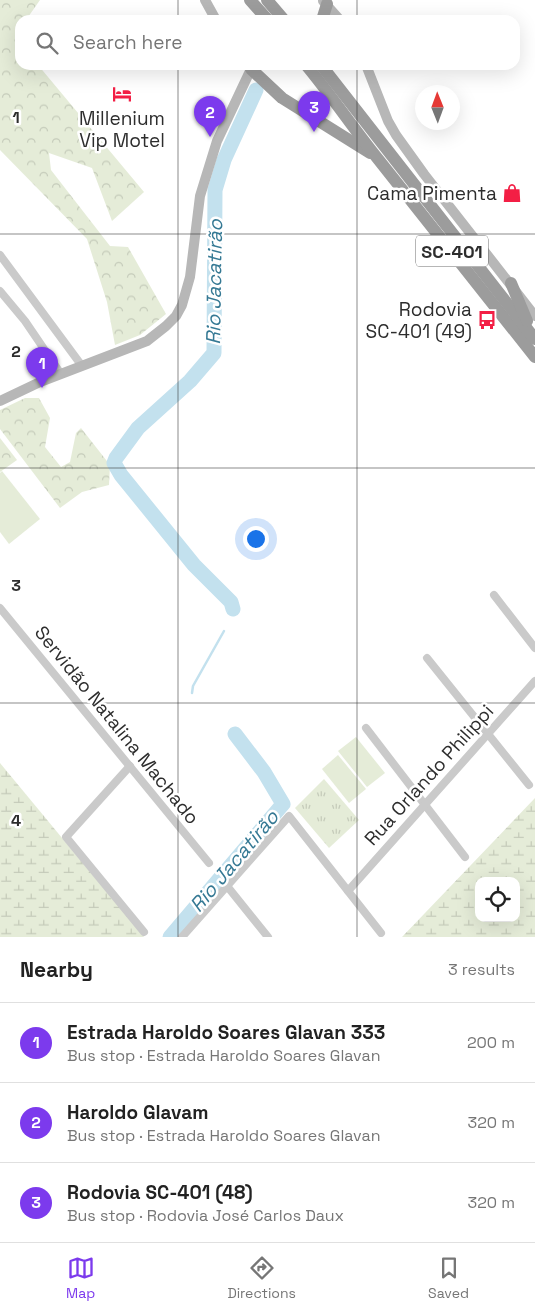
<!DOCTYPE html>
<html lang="en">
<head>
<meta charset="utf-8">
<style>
  :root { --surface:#fff; --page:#f2f2f2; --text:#222; --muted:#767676; --line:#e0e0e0; --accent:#7c3aed }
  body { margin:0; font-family:"Space Grotesk",sans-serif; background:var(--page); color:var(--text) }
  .controls { position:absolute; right:15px; bottom:15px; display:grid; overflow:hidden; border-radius:10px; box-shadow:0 5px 20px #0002 }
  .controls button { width:45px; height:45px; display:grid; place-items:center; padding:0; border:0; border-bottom:1px solid var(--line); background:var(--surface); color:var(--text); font:25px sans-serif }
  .compass { position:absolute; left:415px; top:85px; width:45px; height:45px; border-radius:50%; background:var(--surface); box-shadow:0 5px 20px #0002; rotate:359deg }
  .you { position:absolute; left:255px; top:538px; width:18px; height:18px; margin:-12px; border:4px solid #fff; border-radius:50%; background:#1a73e8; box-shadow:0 0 0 8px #1a73e833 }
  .badge { display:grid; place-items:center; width:32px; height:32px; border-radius:50%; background:var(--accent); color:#fff; font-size:16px; font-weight:700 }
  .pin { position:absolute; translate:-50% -41px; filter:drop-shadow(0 1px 2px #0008) }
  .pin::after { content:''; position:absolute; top:26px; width:18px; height:15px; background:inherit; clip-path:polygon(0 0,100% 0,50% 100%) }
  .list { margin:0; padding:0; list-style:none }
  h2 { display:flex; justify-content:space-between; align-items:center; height:65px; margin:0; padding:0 20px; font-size:21px }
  h2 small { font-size:16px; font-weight:400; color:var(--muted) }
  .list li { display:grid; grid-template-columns:32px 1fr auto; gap:15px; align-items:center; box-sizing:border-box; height:80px; padding:0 20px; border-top:1px solid var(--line) }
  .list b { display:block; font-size:19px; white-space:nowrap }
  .list p { margin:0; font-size:16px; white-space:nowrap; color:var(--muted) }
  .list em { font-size:16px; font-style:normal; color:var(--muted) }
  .icon { flex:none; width:28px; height:28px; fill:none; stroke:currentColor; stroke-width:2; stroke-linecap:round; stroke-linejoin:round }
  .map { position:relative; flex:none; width:535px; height:937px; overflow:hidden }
  .search { position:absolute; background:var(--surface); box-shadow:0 5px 20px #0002; left:15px; right:15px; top:15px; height:55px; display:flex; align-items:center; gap:12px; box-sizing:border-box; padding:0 18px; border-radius:15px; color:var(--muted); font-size:19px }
  .sheet { height:305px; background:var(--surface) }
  nav { display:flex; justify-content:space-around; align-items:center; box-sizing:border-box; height:70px; border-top:1px solid var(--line); background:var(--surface); font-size:14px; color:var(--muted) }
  nav a { display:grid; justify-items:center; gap:2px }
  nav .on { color:var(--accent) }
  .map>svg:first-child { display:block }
</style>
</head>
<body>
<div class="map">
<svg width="535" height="937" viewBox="0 0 535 937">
  <defs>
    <pattern id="grass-tufts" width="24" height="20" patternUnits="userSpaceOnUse" patternTransform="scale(1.25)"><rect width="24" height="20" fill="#e5ecd8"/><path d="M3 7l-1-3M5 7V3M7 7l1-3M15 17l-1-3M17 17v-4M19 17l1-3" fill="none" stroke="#c5cbba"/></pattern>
    <pattern id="forest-crowns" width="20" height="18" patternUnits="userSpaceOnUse" patternTransform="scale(1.25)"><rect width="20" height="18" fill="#e5ecd8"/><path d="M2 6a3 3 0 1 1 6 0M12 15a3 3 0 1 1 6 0" fill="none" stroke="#c5cbba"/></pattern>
    <pattern id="wetland-marsh" width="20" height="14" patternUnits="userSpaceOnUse" patternTransform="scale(1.25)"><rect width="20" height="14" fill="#e5ecd8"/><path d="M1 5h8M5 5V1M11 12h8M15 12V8" fill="none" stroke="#c5cbba"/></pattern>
  </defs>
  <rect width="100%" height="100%" fill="#fff"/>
  <polygon fill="url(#grass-tufts)" points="324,779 359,820 329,848 295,808"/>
  <g fill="url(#forest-crowns)">
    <polygon points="0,0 40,0 26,20 20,20 20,28 17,32 20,37 20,65 38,65 144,192 112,221 92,168 49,153 51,170 110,246 128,247 166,314 140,335 115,345 107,302 87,239 0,150"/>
    <polygon points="25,398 39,398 50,418 45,447 61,467 70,462 76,433 81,428 110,465 109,485 82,492 60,508 0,429 0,410"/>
    <polygon points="0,438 17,460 0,472"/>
  </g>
  <g fill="url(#wetland-marsh)" fill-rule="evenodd">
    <polygon points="0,763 144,937 0,937"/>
    <path d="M535,798V937H402ZM479,881H516V918H479Z"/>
  </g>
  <g fill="#e5ecd8">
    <polygon points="2,471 40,519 9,544 0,532 0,473"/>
    <polygon points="356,737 385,773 367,787 338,751"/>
    <polygon points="338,755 366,789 349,803 322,769"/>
  </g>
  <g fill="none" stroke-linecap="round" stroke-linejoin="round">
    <polyline stroke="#c3e1ee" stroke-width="2.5" points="192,693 193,686 224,631"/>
    <g stroke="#c3e1ee" stroke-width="15">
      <polyline points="233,609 231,602 194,565 121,475 114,463 116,458 138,428 190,381 214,353 215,190 224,160 256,90"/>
      <polyline points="170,937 283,804 264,772 235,734"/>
    </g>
    <g stroke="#cacaca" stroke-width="8">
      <polyline points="0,255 82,366"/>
      <polyline points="0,291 25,321 61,374"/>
      <polyline points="494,595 535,648"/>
      <polyline points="0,608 209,863"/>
      <polyline points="427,658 529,785"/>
      <polyline points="366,728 465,857"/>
      <polyline points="130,766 66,837 144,932"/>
      <polyline points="227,886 268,937"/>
      <polyline points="348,891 535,681"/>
      <polyline points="182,937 289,816 381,933"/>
    </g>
    <g stroke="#b7b7b7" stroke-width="10">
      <polyline points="205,0 216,20"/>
      <polyline points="323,1 340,20"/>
      <polyline points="366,65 388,121 396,135 424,174 535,316"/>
      <polyline points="0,401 40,382 147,341 166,326 176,316 182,305 190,277 200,196 217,141 251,69 248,65"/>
    </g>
    <g stroke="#9c9c9c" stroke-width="12">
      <polyline points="250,0 268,20"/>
      <polyline points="267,0 284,20"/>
      <polyline points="322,20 327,4"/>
      <polyline points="253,65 251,69 282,98 370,153"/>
      <path d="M306,65C331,95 353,128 378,159C430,225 483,291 535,357"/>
      <polyline points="321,65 535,339"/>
      <polyline points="511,283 527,321"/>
    </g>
  </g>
  <path fill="none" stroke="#2d2d2d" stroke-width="1" stroke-opacity="0.55" d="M178,0V20M357,0V20M178,65V937M357,65V937M0,234H535M0,468H535M0,703H535"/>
  <defs>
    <g id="hotel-bare" transform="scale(1.5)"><path d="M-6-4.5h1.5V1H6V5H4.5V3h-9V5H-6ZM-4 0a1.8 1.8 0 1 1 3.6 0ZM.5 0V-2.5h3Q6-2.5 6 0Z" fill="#f31f45" stroke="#fff" stroke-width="2.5" paint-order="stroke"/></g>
    <g id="shop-bare" transform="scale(1.5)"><path d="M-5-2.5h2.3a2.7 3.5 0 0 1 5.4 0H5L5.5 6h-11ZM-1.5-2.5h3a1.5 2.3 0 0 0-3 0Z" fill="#f31f45" stroke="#fff" stroke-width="2.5" paint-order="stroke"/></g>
    <g id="bus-bare" transform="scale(1.5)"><path d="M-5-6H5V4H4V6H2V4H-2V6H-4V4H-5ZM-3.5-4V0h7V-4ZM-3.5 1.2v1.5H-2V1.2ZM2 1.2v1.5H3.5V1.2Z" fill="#f31f45" stroke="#fff" stroke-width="2.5" paint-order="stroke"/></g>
  </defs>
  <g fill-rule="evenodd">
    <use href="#hotel-bare" x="122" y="94"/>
    <use href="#shop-bare" x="512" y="193"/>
    <use href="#bus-bare" x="487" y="320"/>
  </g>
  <g text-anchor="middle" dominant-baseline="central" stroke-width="5" stroke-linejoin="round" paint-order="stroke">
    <rect fill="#fff" stroke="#6c6c6c" stroke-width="1" x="416" y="235.5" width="72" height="31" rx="4"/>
    <g font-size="18" font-weight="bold" fill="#2d2d2d">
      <text x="452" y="251">SC-401</text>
    </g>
    <g font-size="19" fill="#2d2d2d" stroke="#fff" text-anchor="end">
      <text x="122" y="118" text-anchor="middle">Millenium<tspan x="122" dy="22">Vip Motel</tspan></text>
      <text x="497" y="193">Cama Pimenta</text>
      <text x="472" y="309">Rodovia<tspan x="472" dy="22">SC-401 (49)</tspan></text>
    </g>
    <g font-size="19" fill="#2d2d2d" stroke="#fff">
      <text transform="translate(117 725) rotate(51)">Servidão Natalina Machado</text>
      <text transform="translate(429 775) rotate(-48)">Rua Orlando Philippi</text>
    </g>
    <g font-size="20" font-style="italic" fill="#357994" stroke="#fff">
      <text transform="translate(214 282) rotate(-89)">Rio Jacatirão</text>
      <text transform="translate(234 861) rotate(-50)">Rio Jacatirão</text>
    </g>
  </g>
  <g font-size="16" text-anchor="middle" font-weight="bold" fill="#2d2d2d" stroke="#fff" stroke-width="5" stroke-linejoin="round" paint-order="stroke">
    <text x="16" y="123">1</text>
    <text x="16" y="357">2</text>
    <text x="16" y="591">3</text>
    <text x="16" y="826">4</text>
  </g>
</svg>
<div class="controls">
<button><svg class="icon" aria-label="locate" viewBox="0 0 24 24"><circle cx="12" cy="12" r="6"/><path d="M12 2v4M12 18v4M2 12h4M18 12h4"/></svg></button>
</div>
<svg class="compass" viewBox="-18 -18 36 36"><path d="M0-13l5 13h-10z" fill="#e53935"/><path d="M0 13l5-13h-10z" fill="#767676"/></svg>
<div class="you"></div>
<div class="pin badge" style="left:42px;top:388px">1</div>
<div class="pin badge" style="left:210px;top:137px">2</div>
<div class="pin badge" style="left:314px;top:132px">3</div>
<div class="search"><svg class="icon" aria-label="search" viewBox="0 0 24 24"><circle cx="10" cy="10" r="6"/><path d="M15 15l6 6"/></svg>Search here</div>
</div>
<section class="sheet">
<h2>Nearby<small>3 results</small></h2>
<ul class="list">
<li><span class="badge">1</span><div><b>Estrada Haroldo Soares Glavan 333</b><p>Bus stop · Estrada Haroldo Soares Glavan</p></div><em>200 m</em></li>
<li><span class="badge">2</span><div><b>Haroldo Glavam</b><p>Bus stop · Estrada Haroldo Soares Glavan</p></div><em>320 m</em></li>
<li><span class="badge">3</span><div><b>Rodovia SC-401 (48)</b><p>Bus stop · Rodovia José Carlos Daux</p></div><em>320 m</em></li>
</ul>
</section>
<nav>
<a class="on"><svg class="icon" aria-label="map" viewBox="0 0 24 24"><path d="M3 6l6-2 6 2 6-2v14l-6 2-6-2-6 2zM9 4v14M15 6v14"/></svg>Map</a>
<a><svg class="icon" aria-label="directions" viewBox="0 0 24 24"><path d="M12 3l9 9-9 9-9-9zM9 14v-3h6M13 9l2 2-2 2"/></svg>Directions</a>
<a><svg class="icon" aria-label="saved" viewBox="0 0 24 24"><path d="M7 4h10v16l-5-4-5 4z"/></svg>Saved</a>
</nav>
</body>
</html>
